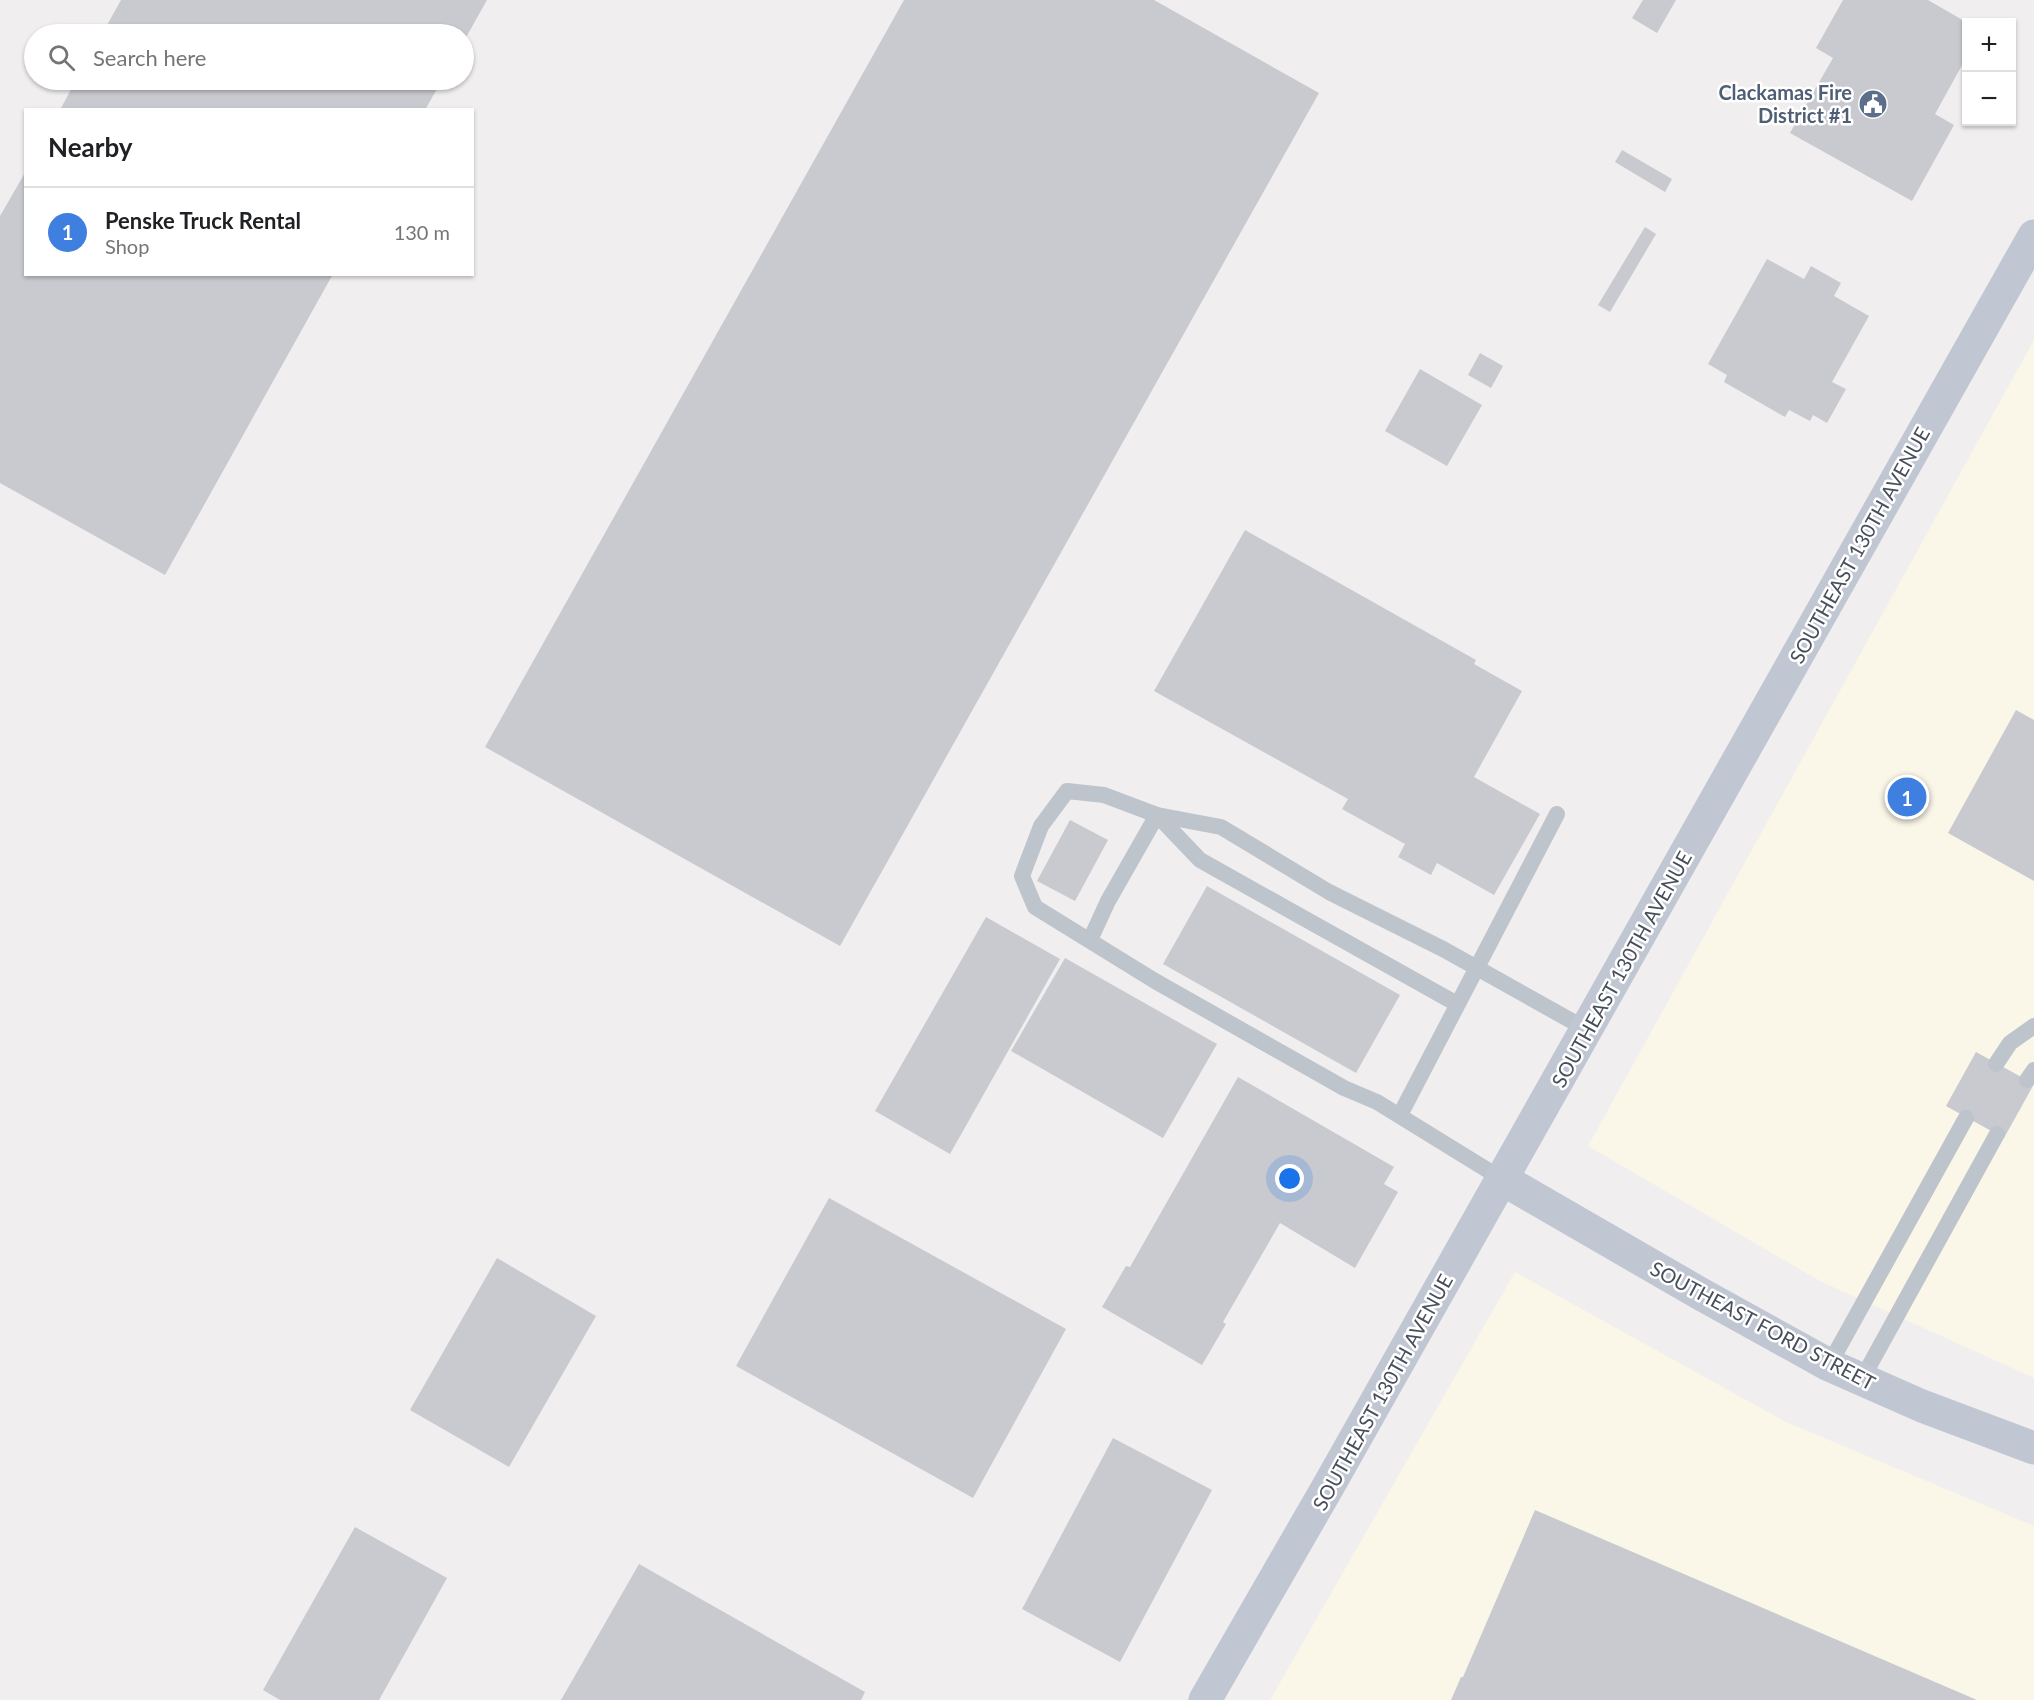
<!DOCTYPE html>
<html lang="en">
<head>
<meta charset="utf-8">
<style>
  :root { --surface:#fff; --page:#f2f2f2; --text:#202124; --muted:#757577; --line:#e0e0e0; --accent:#d93025 }
  body { margin:0; font-family:Lato,sans-serif; background:var(--page); color:var(--text) }
  .controls { position:absolute; right:18px; top:18px; display:grid; overflow:hidden; border-radius:0px; box-shadow:0 2px 4px #0004 }
  .controls button { width:54px; height:54px; display:grid; place-items:center; padding:0; border:0; border-bottom:2px solid var(--line); background:var(--surface); color:var(--text); font:30px sans-serif }
  .you { position:absolute; left:1290px; top:1179px; width:21px; height:21px; margin:-15px; border:4px solid #fff; border-radius:50%; background:#1a73e8; box-shadow:0 0 0 9px #1a73e833 }
  .badge { display:grid; place-items:center; width:39px; height:39px; border-radius:50%; background:var(--accent); color:#fff; font-size:20px; font-weight:700 }
  .pin { position:absolute; translate:-50% -50%; border:3px solid #fff; box-shadow:0 2px 6px #0006 }
  .list { margin:0; padding:0; list-style:none }
  h2 { display:flex; justify-content:space-between; align-items:center; height:78px; margin:0; padding:0 24px; font-size:26px }
  h2 small { font-size:20px; font-weight:400; color:var(--muted) }
  .list li { display:grid; grid-template-columns:39px 1fr auto; gap:18px; align-items:center; box-sizing:border-box; height:90px; padding:0 24px; border-top:2px solid var(--line) }
  .list b { display:block; font-size:22px; white-space:nowrap }
  .list p { margin:0; font-size:20px; white-space:nowrap; color:var(--muted) }
  .list em { font-size:20px; font-style:normal; color:var(--muted) }
  .icon { flex:none; width:33px; height:33px; fill:none; stroke:currentColor; stroke-width:2; stroke-linecap:round; stroke-linejoin:round }
  .map { position:relative; flex:none; width:2034px; height:1700px; overflow:hidden }
  .search { position:absolute; background:var(--surface); box-shadow:0 2px 4px #0004; left:24px; top:24px; width:450px; height:66px; display:flex; align-items:center; gap:15px; box-sizing:border-box; padding:0 21px; border-radius:33px; color:var(--muted); font-size:22px }
  .panel { position:absolute; background:var(--surface); box-shadow:0 2px 4px #0004; left:24px; top:108px; width:450px; height:168px; border-radius:0px }
  .map>svg:first-child { display:block }
</style>
</head>
<body>
<div class="map">
<svg width="2034" height="1700" viewBox="0 0 2034 1700">
  <rect width="100%" height="100%" fill="#f0eeee"/>
  <g fill="#faf7e8">
    <polygon points="2034,340 2034,1378 1820,1281 1588,1146"/>
    <polygon points="1515,1272 1786,1422 2034,1526 2034,1700 1270,1700"/>
  </g>
  <g fill="#c9cad0">
    <polygon points="121,0 487,0 464,41 464,34 102,34"/>
    <polygon points="904,0 1154,0 1319,93 840,946 485,747"/>
    <polygon points="1643,0 1676,0 1657,33 1632,18"/>
    <polygon points="1843,0 1928,0 1966,22 1966,58 1935,114 1954,125 1912,201 1790,133 1833,58 1816,48"/>
    <polygon points="76,80 442,80 425,110 60,110"/>
    <polygon points="1622,150 1672,179 1665,192 1615,162"/>
    <polygon points="26,171 26,274 333,274 165,575 0,483 0,216"/>
    <polygon points="1645,227 1656,234 1610,312 1598,305"/>
    <polygon points="1767,259 1804,279 1811,266 1841,283 1834,296 1869,316 1832,382 1846,389 1827,423 1813,415 1810,421 1789,410 1785,417 1724,382 1727,375 1708,364"/>
    <polygon points="1480,353 1503,366 1491,388 1468,375"/>
    <polygon points="1420,369 1482,405 1447,466 1385,431"/>
    <polygon points="1245,530 1476,660 1474,664 1522,691 1474,777 1540,814 1494,895 1437,863 1431,875 1398,857 1405,844 1342,809 1348,799 1154,691"/>
    <polygon points="2016,710 2034,720 2034,881 1948,833"/>
    <polygon points="1070,820 1108,840 1075,901 1037,881"/>
    <polygon points="1207,886 1400,995 1356,1073 1163,964"/>
    <polygon points="986,917 1060,959 950,1154 875,1111"/>
    <polygon points="1065,958 1217,1044 1163,1138 1011,1051"/>
    <polygon points="1976,1052 2034,1084 2004,1138 1946,1106"/>
    <polygon points="1238,1077 1394,1167 1384,1184 1398,1192 1355,1268 1280,1223 1223,1322 1226,1324 1202,1365 1102,1307 1126,1266 1130,1267"/>
    <polygon points="829,1198 1066,1329 973,1498 736,1366"/>
    <polygon points="497,1258 596,1316 509,1467 410,1410"/>
    <polygon points="1113,1438 1212,1490 1120,1662 1022,1609"/>
    <polygon points="1535,1510 1977,1700 1451,1700 1461,1677 1463,1677"/>
    <polygon points="355,1527 447,1578 379,1700 280,1700 263,1690"/>
    <polygon points="639,1564 865,1692 861,1700 561,1700"/>
  </g>
  <g fill="none" stroke-linecap="round" stroke-linejoin="round">
    <g stroke="#bec4cc" stroke-width="16">
      <polyline points="1090,940 1108,901 1157,815 1221,827 1329,892 1443,949 1586,1029"/>
      <polyline points="1457,1004 1200,860 1157,815 1104,795 1067,791 1041,826 1022,876 1035,907 1155,981 1344,1088 1377,1102 1502,1179"/>
      <polyline points="1996,1064 2010,1043 2034,1026"/>
      <polyline points="2027,1080 2034,1070"/>
      <polyline points="1400,1115 1557,814"/>
      <polyline points="1829,1365 1966,1118"/>
      <polyline points="1862,1379 1997,1134"/>
    </g>
    <g stroke="#c0c7d3" stroke-width="33">
      <polyline points="1502,1179 1699,1293 1829,1365 1922,1406 2034,1448"/>
      <polyline points="1205,1700 1329,1485 2034,236"/>
    </g>
  </g>
  <defs>
    <g id="civic-disc" transform="scale(1.5)"><circle r="9.5" fill="#5c6f8a" stroke="#fff"/><path d="M-.6-6.5H3V-4.5H.6V-3L4-1V1h2V6H-6V1h2V-1L-.6-3ZM-1.2 2.5V6h2.4V2.5Z" fill="#fff"/></g>
  </defs>
  <g fill-rule="evenodd">
    <use href="#civic-disc" x="1873" y="104"/>
  </g>
  <g text-anchor="middle" dominant-baseline="central" stroke-width="5" stroke-linejoin="round" paint-order="stroke">
    <g font-size="20" font-weight="bold" fill="#4e5e75" stroke="#fff" text-anchor="end">
      <text x="1852" y="92">Clackamas Fire<tspan x="1852" dy="23">District #1</tspan></text>
    </g>
    <g font-size="20" fill="#484f5a" stroke="#fff">
      <text transform="translate(1859 545) rotate(-61)">SOUTHEAST 130TH AVENUE</text>
      <text transform="translate(1621 969) rotate(-61)">SOUTHEAST 130TH AVENUE</text>
      <text transform="translate(1763 1325) rotate(28)">SOUTHEAST FORD STREET</text>
      <text transform="translate(1382 1392) rotate(-61)">SOUTHEAST 130TH AVENUE</text>
    </g>
  </g>
</svg>
<div class="controls">
<button>+</button>
<button>−</button>
</div>
<div class="you"></div>
<div class="pin badge" style="left:1907px;top:797px;background:#3f7fe0">1</div>
<div class="search"><svg class="icon" aria-label="search" viewBox="0 0 24 24"><circle cx="10" cy="10" r="6"/><path d="M15 15l6 6"/></svg>Search here</div>
<section class="panel">
<h2>Nearby<small></small></h2>
<ul class="list">
<li><span class="badge" style="background:#3f7fe0">1</span><div><b>Penske Truck Rental</b><p>Shop</p></div><em>130 m</em></li>
</ul>
</section>
</div>
</body>
</html>
